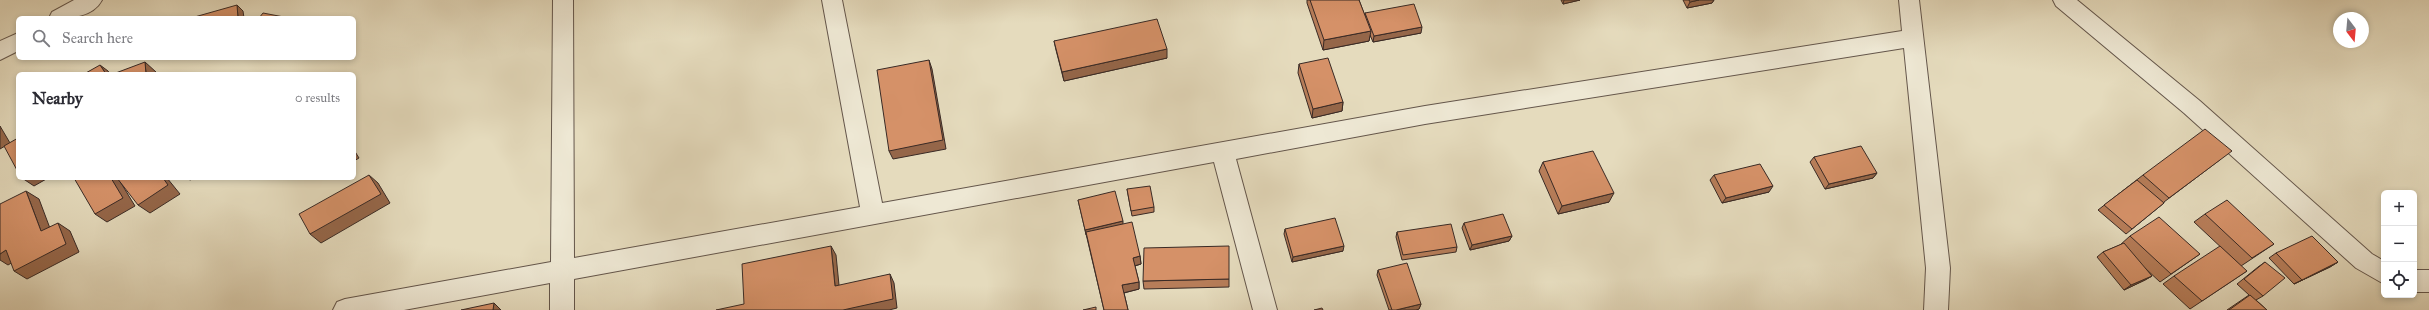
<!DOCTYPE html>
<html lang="en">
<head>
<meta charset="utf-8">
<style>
  :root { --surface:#fff; --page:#f7f7f7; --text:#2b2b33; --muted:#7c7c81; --line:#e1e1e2 }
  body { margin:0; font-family:"IM FELL Great Primer",serif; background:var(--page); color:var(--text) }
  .controls { position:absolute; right:12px; bottom:12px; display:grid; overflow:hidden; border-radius:6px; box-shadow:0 2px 6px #0003 }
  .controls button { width:36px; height:36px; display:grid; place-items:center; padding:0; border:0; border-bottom:1px solid var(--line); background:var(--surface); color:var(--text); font:20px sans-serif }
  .compass { position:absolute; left:2333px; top:12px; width:36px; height:36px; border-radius:50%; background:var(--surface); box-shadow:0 2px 6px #0003; rotate:164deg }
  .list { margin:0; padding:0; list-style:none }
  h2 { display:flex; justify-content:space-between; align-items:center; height:52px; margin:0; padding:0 16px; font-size:17px }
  h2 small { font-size:13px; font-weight:400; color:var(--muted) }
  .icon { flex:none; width:22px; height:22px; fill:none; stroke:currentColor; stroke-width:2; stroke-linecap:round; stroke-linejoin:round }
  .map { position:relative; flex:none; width:2429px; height:310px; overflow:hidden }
  .search { position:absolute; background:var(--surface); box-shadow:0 2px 6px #0003; left:16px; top:16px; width:340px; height:44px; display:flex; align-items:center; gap:10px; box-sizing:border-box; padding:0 14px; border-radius:6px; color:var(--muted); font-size:15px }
  .panel { position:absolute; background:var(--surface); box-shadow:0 2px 6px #0003; left:16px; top:72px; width:340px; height:108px; border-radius:6px }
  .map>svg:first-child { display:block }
</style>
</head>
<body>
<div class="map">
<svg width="2429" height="310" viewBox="0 0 2429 310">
  <rect width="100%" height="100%" fill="#e5dbbd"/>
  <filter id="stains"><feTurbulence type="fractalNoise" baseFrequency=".005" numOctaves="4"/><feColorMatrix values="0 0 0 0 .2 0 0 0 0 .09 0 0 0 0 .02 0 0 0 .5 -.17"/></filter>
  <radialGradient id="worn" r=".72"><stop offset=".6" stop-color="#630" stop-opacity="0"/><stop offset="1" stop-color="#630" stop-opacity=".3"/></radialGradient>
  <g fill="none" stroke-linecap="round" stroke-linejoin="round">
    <g stroke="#64564b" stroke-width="2">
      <g id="minor">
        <path d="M74,0H102C92,19 67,18 49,18L52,12Z"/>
        <polygon points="553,0 573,0 574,258 860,207 822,0 842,0 882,203 1425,106 1902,31 1899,0 1919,0 1950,268 1948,310 1924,310 1926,268 1904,48 1425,124 1236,159 1277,310 1253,310 1214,162 574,279 574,310 550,310 550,283 404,310 333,310 337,302 345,299 551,262"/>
        <polygon points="2053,0 2077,0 2200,101 2372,254 2384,261 2384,284 2356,268 2184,113 2056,6"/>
        <polygon points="18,33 18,51 0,60 0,41"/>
        <rect x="2414" y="270" width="15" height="22"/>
      </g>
    </g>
    <use href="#minor" fill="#eee8d4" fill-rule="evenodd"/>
  </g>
  <g fill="#b77d59" stroke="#392a25">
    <polygon points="1307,0 1359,0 1365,16 1365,13 1421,33 1373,42 1370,35 1369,41 1323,50 1307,3"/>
    <polygon points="1561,0 1580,0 1563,4"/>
    <polygon points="1683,0 1714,0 1712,3 1687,8"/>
    <polygon points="1054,41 1167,58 1064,81 1056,50"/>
    <polygon points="1299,64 1343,102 1342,111 1312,118 1298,73"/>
    <polygon points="1814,157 1877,173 1873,178 1825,189 1810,162"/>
    <polygon points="2221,159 2164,202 2164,203 2126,234 2098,210 2143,175"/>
    <polygon points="1543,162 1609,202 1558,214 1539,171"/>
    <polygon points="1714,175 1769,192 1722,203 1710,180"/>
    <polygon points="1127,189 1154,207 1154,212 1132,216"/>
    <polygon points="1078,200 1123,224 1140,256 1141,264 1135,266 1139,282 1139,289 1124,293 1128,310 1104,310"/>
    <polygon points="2205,214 2274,244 2241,266 2194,222"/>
    <polygon points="1464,223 1512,236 1509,241 1470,250 1462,228"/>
    <polygon points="1285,229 1343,251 1292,262 1284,234"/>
    <polygon points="1397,232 1457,247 1456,252 1402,260 1396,237"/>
    <polygon points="2130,236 2200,254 2160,282 2145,268 2152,276 2145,280 2124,290 2097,257 2103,252 2120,245"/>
    <polygon points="2276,253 2338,262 2330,267 2294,284 2269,258"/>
    <polygon points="2265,262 2263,296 2256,300 2267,310 2227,310 2249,295 2237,284 2258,267"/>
    <polygon points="1378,270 1421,304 1419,309 1416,310 1389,310 1377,275"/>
    <polygon points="2247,271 2190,309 2163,284 2174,276"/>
    <polygon points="1229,279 1229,287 1144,289 1143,281"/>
  </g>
  <g fill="#956649" stroke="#392a25">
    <polygon points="1564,0 1580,0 1563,4"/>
    <polygon points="1699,0 1714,0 1712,3 1687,8 1690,2"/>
    <polygon points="237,5 243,11 244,18 238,18"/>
    <polygon points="1422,27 1421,33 1373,42 1374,36"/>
    <polygon points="1371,31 1369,41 1323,50 1324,40"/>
    <polygon points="1167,49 1167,58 1064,81 1062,72"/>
    <polygon points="929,60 932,69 946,149 893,159 889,151"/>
    <polygon points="145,62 156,72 156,74 146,74"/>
    <polygon points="100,65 108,71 110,74 106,74"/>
    <polygon points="1343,102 1342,111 1312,118 1313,109"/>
    <polygon points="0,126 10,143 0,149"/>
    <polygon points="354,150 359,158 354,161"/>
    <polygon points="1877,173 1873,178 1825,189 1829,184"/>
    <polygon points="369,175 378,183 390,203 321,243 310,234"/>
    <polygon points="22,178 48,178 34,186"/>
    <polygon points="111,178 118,178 135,206 107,222 95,214"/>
    <polygon points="163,178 167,178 180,194 150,213 138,205"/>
    <polygon points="187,178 195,178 190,180"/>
    <polygon points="1773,186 1769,192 1722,203 1726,198"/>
    <polygon points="26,191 39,199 54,239 41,231"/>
    <polygon points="1614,193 1609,202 1558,214 1562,206"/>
    <polygon points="1123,221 1123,226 1086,235 1085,230"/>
    <polygon points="58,223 70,231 79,252 27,279 14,271"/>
    <polygon points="1512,236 1509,241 1470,250 1472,245"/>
    <polygon points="831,246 836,255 840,295 835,286"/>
    <polygon points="1344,246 1343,251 1292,262 1293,257"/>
    <polygon points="6,250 20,258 8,265 0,260 0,254"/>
    <polygon points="1140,256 1141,264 1134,266 1133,258"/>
    <polygon points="2338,262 2330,267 2294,284"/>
    <polygon points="890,274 894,283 897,308 889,310 843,310"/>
    <polygon points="2152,276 2145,280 2124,290 2131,285"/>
    <polygon points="1139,282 1139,289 1123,293 1122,285"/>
    <polygon points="494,303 501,310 493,310"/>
    <polygon points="1421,304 1419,309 1416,310 1396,310"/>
  </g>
  <g fill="#d59168" stroke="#392a25">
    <polygon points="1310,0 1359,0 1371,31 1324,40"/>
    <polygon points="1689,0 1699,0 1690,2"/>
    <polygon points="1414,4 1422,27 1374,36 1365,13"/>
    <polygon points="237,5 238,18 191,18"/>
    <polygon points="263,13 289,18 259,18"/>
    <polygon points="1157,19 1167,49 1062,72 1054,41"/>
    <polygon points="1328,58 1343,102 1313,109 1299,64"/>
    <polygon points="929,60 943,140 889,151 877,70"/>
    <polygon points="145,62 146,74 113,74"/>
    <polygon points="100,65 106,74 84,74"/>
    <polygon points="2205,129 2232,151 2169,198 2143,175"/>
    <polygon points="18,138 18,172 4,146"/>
    <polygon points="1861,146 1877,173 1829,184 1814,157"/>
    <polygon points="1593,151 1614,193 1562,206 1543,162"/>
    <polygon points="1760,164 1773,186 1726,198 1714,175"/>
    <polygon points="369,175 381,194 310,234 299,214"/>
    <polygon points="74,178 111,178 123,198 95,214"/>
    <polygon points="117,178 163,178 168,185 138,205"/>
    <polygon points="2137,180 2164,203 2132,229 2104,205"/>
    <polygon points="1150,186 1154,207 1131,211 1127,189"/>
    <polygon points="26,191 41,231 58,223 66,244 14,271 6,250 0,254 0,204"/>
    <polygon points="1115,191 1123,221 1085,230 1078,200"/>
    <polygon points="2227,200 2274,244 2252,258 2205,214"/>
    <polygon points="1503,214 1512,236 1472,245 1464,223"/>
    <polygon points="2159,217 2200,254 2171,274 2130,236"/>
    <polygon points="1335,218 1344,246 1293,257 1285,229"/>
    <polygon points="1132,222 1140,256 1133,258 1139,282 1122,285 1128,310 1104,310 1086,232"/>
    <polygon points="1451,224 1457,247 1403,255 1397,232"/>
    <polygon points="2312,236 2338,262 2302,280 2276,253"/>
    <polygon points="2124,243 2152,276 2131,285 2103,252"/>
    <polygon points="831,246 835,286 890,274 893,299 843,310 716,310 744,304 742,264"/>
    <polygon points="1229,246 1229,279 1143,281 1144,248"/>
    <polygon points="2220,246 2247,271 2202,301 2174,276"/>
    <polygon points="2265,262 2285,278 2263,296 2244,279"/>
    <polygon points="1407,263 1421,304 1396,310 1392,310 1378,270"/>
    <polygon points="2250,295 2267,310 2229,310"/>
    <polygon points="494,303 493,310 461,310"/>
    <polygon points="1096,307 1096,310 1083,310"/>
    <polygon points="1322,308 1323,310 1314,310"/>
  </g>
  <rect width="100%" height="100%" filter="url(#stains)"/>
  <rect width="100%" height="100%" fill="url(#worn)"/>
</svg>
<div class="controls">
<button>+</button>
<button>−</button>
<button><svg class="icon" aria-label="locate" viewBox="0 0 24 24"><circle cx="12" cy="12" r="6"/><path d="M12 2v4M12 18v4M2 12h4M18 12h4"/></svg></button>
</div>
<svg class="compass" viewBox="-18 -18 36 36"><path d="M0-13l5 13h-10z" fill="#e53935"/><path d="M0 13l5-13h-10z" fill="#7c7c81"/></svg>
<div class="search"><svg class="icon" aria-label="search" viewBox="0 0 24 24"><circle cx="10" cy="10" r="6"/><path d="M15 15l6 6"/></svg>Search here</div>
<section class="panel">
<h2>Nearby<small>0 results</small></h2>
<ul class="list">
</ul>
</section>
</div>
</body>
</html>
